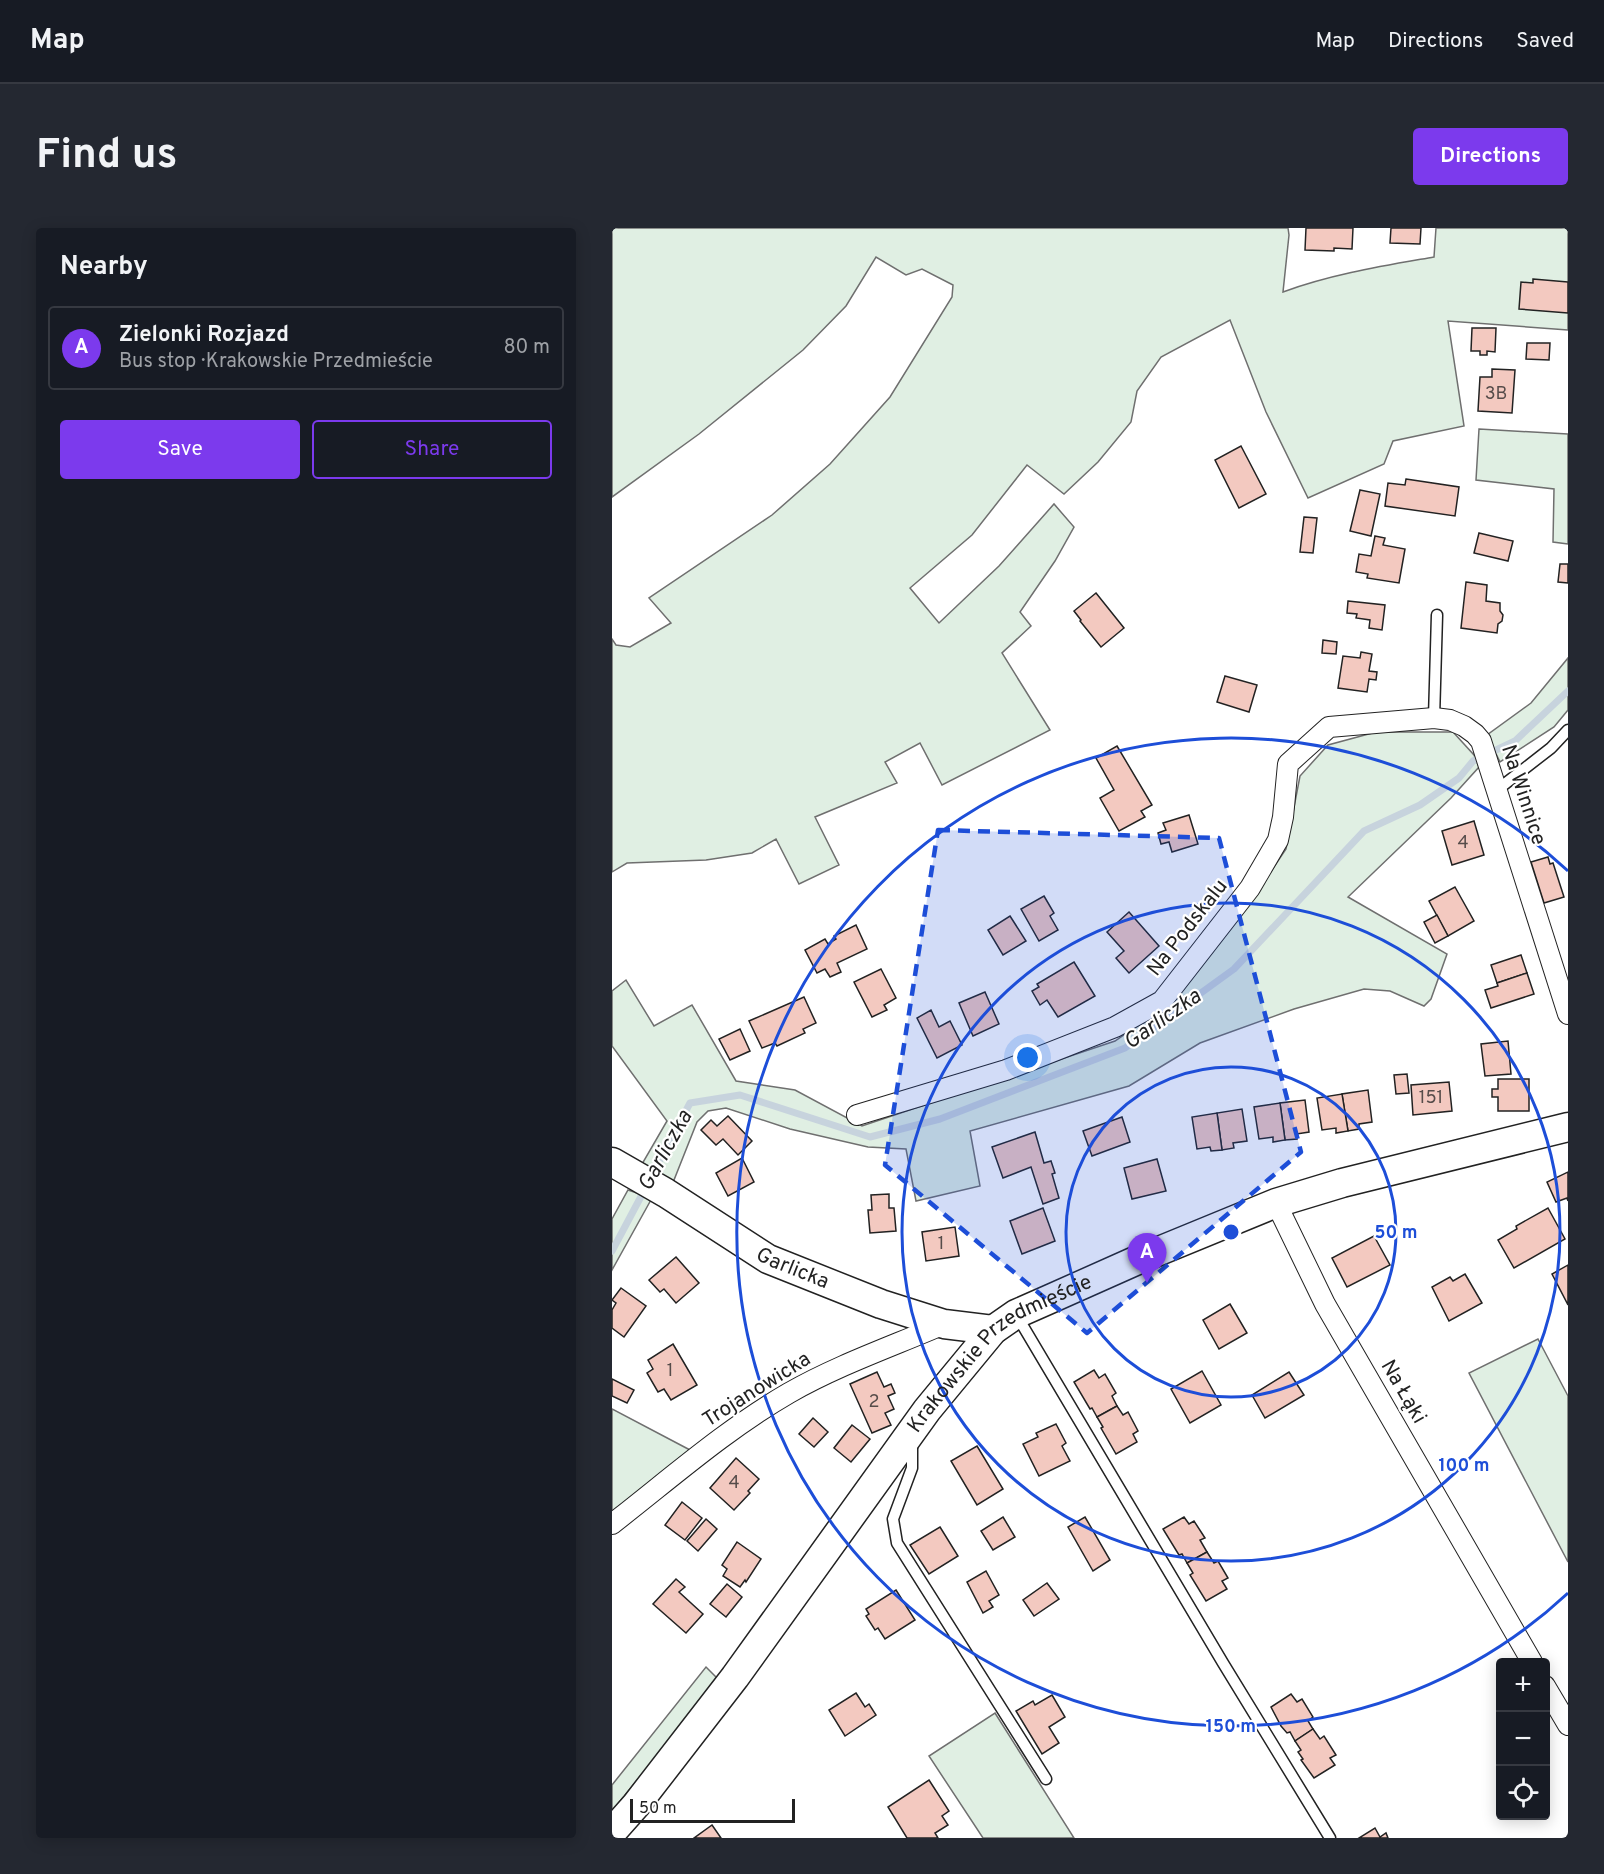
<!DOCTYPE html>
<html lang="en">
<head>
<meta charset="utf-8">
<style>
  :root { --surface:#171b24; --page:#242831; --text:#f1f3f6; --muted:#9ea1a6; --line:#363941; --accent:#7c3aed }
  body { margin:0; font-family:Overpass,sans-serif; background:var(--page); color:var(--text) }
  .controls { position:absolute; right:18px; bottom:18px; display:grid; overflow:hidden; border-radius:6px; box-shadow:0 3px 15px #0003 }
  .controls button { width:54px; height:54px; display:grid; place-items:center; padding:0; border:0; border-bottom:2px solid var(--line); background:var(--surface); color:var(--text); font:30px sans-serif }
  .scale { position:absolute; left:18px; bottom:15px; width:165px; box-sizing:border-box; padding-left:6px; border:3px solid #222; border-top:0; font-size:16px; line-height:21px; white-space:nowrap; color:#222; -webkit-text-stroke:4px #fff; paint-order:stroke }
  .you { position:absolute; left:416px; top:830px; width:21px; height:21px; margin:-15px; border:4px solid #fff; border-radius:50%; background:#1a73e8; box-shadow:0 0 0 9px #1a73e833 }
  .badge { display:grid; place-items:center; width:39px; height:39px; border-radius:50%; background:var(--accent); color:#fff; font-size:20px; font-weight:700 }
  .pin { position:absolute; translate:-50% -50px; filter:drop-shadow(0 2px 3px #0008) }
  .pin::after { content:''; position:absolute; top:32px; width:21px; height:18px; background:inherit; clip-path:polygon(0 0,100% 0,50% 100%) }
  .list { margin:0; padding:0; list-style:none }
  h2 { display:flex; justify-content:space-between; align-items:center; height:78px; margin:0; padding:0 24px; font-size:26px }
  h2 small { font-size:20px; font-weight:400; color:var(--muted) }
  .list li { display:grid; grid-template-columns:39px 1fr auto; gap:18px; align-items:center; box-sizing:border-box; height:84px; margin:0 12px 12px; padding:0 12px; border:2px solid var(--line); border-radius:6px }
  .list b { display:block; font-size:22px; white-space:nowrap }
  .list p { margin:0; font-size:20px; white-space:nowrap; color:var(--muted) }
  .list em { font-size:20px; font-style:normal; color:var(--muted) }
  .actions { display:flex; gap:12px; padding:18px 24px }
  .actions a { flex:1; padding:14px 0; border:2px solid var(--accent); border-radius:6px; text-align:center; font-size:21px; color:var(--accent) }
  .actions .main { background:var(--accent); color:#fff }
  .icon { flex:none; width:33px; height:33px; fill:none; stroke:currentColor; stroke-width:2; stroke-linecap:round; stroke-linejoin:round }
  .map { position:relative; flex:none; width:956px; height:1610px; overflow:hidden; border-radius:6px }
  header { display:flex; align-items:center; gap:36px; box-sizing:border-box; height:84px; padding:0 30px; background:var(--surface); border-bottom:2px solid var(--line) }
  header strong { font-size:28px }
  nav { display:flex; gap:33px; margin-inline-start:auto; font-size:21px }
  .intro { display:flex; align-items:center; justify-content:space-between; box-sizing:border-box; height:144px; padding:0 36px }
  h1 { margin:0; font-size:42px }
  .button { padding:15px 27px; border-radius:6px; background:var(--accent); color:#fff; font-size:21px; font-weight:700 }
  main { display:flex; gap:36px; padding:0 36px }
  aside { flex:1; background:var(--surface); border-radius:6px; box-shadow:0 3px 15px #0003 }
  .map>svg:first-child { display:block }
</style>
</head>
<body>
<header>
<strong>Map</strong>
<nav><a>Map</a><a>Directions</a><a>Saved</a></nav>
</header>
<div class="intro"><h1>Find us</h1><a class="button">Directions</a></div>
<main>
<aside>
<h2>Nearby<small></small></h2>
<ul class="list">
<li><span class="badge">A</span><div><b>Zielonki Rozjazd</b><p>Bus stop · Krakowskie Przedmieście</p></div><em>80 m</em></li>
</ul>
<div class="actions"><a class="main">Save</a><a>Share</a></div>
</aside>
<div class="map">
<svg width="956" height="1610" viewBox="0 0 956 1610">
  <rect width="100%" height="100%" fill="#fff"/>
  <g fill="#e0efe3" stroke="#6f6f6f" stroke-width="1.5">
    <path d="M0,0H676L677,7L671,64C720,46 771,38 822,29L824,0H956V102L836,93L852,198L781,213L772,236L696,270L654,184L618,92L549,129L525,163L519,194L486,234L452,266L415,237L360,307L298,360L327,395L387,338L442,276L462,299L443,333L408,384L419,398L390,425L438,502L330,557L308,515L273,534L285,555L203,589L227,637L187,656L164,611L140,625L94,632L15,635L0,644V411L4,417L18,419L59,395L37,370L160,287L218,236L278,169L340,69L341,57L310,41L294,47L264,29L234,78L191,122L87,206L0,269Z"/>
    <polygon points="867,201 956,206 956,316 941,314 942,261 864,252"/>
    <polygon points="956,430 956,482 942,499 888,534 875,507 919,475"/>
    <polygon points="764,504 841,504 862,527 867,539 839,570 736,669 835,726 819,771 812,778 778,763 752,761 682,781 588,815 517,858 358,903 368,958 304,973 294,921 256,919 178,901 114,880 96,883 85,894 60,957 30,936 55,893 0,818 0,763 14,752 42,798 80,777 124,853 183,862 250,898 503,813 555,777 644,666 674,621 688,548 716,517"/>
    <polygon points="16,962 40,970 0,1042 0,991"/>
    <polygon points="926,1111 956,1168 956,1334 857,1145"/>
    <polygon points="0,1181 78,1222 0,1286"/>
    <polygon points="94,1439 107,1452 0,1583 0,1557"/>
    <polygon points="383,1485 462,1610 371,1610 317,1528"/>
  </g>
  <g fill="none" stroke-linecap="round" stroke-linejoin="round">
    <g stroke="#c7d3dd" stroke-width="7">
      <polyline points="39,949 78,875 128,867 258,909 328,891 513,820 622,741 752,603 808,577 847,550 861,533 903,513 956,463"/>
      <polyline points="0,1023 33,961"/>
    </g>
  </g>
  <g fill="#f3c9c0" stroke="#222" stroke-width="1.5">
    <polygon points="694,0 741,0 740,21 722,20 722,23 693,22"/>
    <polygon points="779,0 809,0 808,16 778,15"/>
    <polygon points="921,51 956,54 956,85 907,81 909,54 921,55"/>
    <polygon points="860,100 884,100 883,124 875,123 875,127 868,127 868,123 859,123"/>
    <polygon points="915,115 938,115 937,132 914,131"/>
    <polygon points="880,141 903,142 900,185 866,183 868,149 880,149"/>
    <polygon points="629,218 654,266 627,280 603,232"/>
    <polygon points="794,251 847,259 843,288 773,278 776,255 793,257"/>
    <polygon points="748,262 768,266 759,308 738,303"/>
    <polygon points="692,289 705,290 701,325 688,324"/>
    <polygon points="867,305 901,313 896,333 862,325"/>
    <polygon points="763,308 773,310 771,317 793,321 787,355 755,350 756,346 744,344 747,326 759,328"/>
    <polygon points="948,336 956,336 956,355 946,354"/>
    <polygon points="854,354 875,357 874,373 888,375 888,383 891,387 890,393 886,396 885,405 849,400"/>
    <polygon points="484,365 512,400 489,419 468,393 469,392 462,383"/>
    <polygon points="736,373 773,377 770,402 757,400 758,392 744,390 745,386 735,385"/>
    <polygon points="711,412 725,414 724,426 710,425"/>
    <polygon points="749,424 760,426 757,443 765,444 764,452 757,451 755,464 726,460 731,428 748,430"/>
    <polygon points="613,448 645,457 637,484 605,474"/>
    <polygon points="505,518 540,577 529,583 533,589 507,603 488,570 502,562 484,530"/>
    <polygon points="577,587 586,616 560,624 557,614 549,616 546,605 554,602 551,595"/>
    <polygon points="862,593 872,627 840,637 830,603"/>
    <polygon points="936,629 938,636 941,635 952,669 932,675 919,634"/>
    <polygon points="843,659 862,693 836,708 817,673"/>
    <polygon points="432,668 442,685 438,688 446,702 427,713 409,681"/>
    <polygon points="517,684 547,718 517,745 504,730 512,723 495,704"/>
    <polygon points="825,687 836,708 823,715 812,694"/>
    <polygon points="398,688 414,713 391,727 376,702"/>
    <polygon points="244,697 255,721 225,735 229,744 218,749 213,741 205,745 193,722 213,711 216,716 224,711 222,708"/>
    <polygon points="909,727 915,745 885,755 879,737"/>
    <polygon points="462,734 483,768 446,789 435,772 428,777 420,763 427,759 425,756"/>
    <polygon points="269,741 284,770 272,777 275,782 260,789 242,754"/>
    <polygon points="915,745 922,766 879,780 873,762 886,758 885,755"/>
    <polygon points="373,764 387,796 361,808 347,775"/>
    <polygon points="192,769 204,795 191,801 193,805 165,818 163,815 150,820 137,793"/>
    <polygon points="319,782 327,799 338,793 350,817 325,830 305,790"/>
    <polygon points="128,801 138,823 118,832 107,811"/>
    <polygon points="896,813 899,846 873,848 869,816"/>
    <polygon points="795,846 797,865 784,866 782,847"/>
    <polygon points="886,851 917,851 917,883 886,883 886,869 880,869 880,861 886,861"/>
    <polygon points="837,854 840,883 801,887 799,857"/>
    <polygon points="756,862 760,894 747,896 747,901 736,903 730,866"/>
    <polygon points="730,866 736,903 724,905 724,900 710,902 705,870"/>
    <polygon points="693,872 697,904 684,906 685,911 673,912 668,875"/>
    <polygon points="668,875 673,912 661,914 661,909 647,911 642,879"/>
    <polygon points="630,881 635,913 621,915 622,920 610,922 605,885"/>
    <polygon points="605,885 610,922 599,923 598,919 585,921 580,889"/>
    <polygon points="116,888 140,913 126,927 111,911 104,917 89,902 99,892 105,898"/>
    <polygon points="510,889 518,914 480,928 471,903"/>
    <polygon points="423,904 432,935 439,933 443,945 440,946 447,970 431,976 419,939 391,950 380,919"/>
    <polygon points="130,930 142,954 116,968 104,945"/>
    <polygon points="545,931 554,963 520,971 512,940"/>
    <polygon points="956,944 956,973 955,970 944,974 935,954"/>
    <polygon points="277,966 277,980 282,980 284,1003 258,1005 256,982 260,982 259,967"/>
    <polygon points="431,980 443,1013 410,1026 398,993"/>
    <polygon points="936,980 953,1011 902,1040 886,1012 905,1001 904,998"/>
    <polygon points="343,999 347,1028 314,1033 310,1004"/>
    <polygon points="762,1008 778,1037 735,1059 720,1030"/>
    <polygon points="64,1029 87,1055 64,1075 52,1061 48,1064 37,1052"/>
    <polygon points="956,1037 956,1077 940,1046"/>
    <polygon points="853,1046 870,1075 837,1093 820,1059 838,1049 841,1053"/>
    <polygon points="9,1060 34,1078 12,1109 0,1100 0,1082 4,1075 0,1072"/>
    <polygon points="618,1076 635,1105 607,1121 591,1092"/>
    <polygon points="61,1116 85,1157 59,1172 52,1161 46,1164 35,1145 41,1141 36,1132"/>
    <polygon points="482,1142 487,1150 493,1146 504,1165 500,1168 505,1178 485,1189 480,1180 478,1181 462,1154"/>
    <polygon points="590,1143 609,1177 578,1195 559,1161"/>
    <polygon points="265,1144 272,1159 279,1156 283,1165 276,1168 282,1181 273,1185 279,1197 260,1205 238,1156"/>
    <polygon points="677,1144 692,1167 653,1190 640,1167"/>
    <polygon points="0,1151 22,1162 15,1175 0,1168"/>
    <polygon points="505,1178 511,1187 516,1184 526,1203 521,1206 525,1214 504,1226 489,1200 491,1199 485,1189"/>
    <polygon points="201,1190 216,1204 202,1219 187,1206"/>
    <polygon points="444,1196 454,1215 450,1218 458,1233 427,1248 411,1216 426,1209 424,1205"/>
    <polygon points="240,1197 258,1211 239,1234 222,1220"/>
    <polygon points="365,1218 391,1261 365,1277 339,1233"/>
    <polygon points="124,1230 147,1251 136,1263 138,1265 122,1282 98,1260"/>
    <polygon points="70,1274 90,1290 73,1312 53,1297"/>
    <polygon points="391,1289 403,1309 381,1322 369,1303"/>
    <polygon points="473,1289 498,1332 481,1343 456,1299"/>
    <polygon points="572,1289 577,1296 582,1293 593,1310 588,1312 595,1324 575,1335 570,1326 567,1327 551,1301"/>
    <polygon points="94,1291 105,1301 86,1323 75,1313"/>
    <polygon points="328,1299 346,1328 317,1346 298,1317"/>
    <polygon points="125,1314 149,1331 134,1354 133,1352 128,1359 111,1348 115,1341 110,1337"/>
    <polygon points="595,1324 602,1335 606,1333 616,1350 610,1353 615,1361 594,1373 578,1347 581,1345 575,1335"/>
    <polygon points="374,1343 387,1367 377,1373 381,1379 371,1385 355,1354"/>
    <polygon points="64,1351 73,1359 67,1364 91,1386 74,1405 41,1376"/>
    <polygon points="435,1355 447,1371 422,1388 411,1372"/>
    <polygon points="115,1356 130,1369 114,1389 98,1376"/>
    <polygon points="284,1362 303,1392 273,1411 266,1400 263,1402 254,1388 257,1386 254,1381"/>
    <polygon points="244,1465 253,1479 257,1476 264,1487 233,1508 217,1482"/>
    <polygon points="679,1466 685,1474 690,1471 701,1489 696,1493 701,1501 683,1513 678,1504 675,1505 669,1498 659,1479"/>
    <polygon points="440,1467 453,1489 437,1499 447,1515 430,1526 404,1483 421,1473 423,1477"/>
    <polygon points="701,1501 708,1511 712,1508 724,1527 718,1530 723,1537 702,1550 689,1532 691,1531 686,1524 689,1522 683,1513"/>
    <polygon points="317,1552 337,1583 330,1588 336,1597 323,1605 326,1610 295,1610 276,1579"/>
    <polygon points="100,1597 109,1610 82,1610"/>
    <polygon points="763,1600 768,1609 774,1605 776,1610 747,1610"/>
  </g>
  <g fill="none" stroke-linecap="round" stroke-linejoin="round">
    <g stroke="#222" stroke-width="13">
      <g id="lane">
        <polyline points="822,490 825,387"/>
        <polyline points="885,562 939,520 956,502"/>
        <polyline points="405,1088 611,1435 718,1610"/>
        <polyline points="300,1214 300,1240 281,1291 285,1315 434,1551"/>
      </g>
    </g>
    <g stroke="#222" stroke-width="22">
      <g id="street">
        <polyline points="245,887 394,842 503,799 550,773 638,660 666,612 671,589 676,536 717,499 822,490 838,492 852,498 863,506 869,513 956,786"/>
        <polyline points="664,975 713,1076 920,1434"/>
        <path d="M0,1296C58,1251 113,1202 177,1165C226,1137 281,1118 332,1096"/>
        <polyline points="933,1458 956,1497"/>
      </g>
    </g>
    <g stroke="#222" stroke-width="31">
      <g id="secondary">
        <path id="s1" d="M0,934L54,965L156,1031L269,1076L332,1096L381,1102"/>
        <path id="s2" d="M0,1604L24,1577L123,1449L315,1182L381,1102L404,1086L438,1071L530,1030L664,975L730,955L956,899"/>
      </g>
    </g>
    <use href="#lane" stroke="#fff" stroke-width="10"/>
    <use href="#street" stroke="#fff" stroke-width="20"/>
    <use href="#secondary" stroke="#fff" stroke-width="28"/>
  </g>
  <path fill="#1d4ed8" fill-opacity="0.2" stroke="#1d4ed8" stroke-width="4.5" stroke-dasharray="12 8" stroke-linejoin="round" d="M326,602L607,610L689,924L475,1105L273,937Z"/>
  <g fill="none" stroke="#1d4ed8" stroke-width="3">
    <circle cx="619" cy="1004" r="165"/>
    <circle cx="619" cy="1004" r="329"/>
    <path d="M956 1365A494 494 0 1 1 956 643"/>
  </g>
  <g text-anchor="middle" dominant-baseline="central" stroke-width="4.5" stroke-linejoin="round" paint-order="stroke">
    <g font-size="18" fill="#564c4a">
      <text x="884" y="166">3B</text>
      <text x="851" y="615">4</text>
      <text x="819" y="870">151</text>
      <text x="329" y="1016">1</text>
      <text x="58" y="1143">1</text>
      <text x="262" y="1174">2</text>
      <text x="122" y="1255">4</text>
    </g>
    <g font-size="21" fill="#222" stroke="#fff">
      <text transform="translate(911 567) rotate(72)">Na Winnice</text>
      <text transform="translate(576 700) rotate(-52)">Na Podskalu</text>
      <text stroke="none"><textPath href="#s1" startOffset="210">Garlicka</textPath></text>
      <text stroke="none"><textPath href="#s2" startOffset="621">Krakowskie Przedmieście</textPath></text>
      <text transform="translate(145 1162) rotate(-32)">Trojanowicka</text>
      <text transform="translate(791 1164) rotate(60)">Na Łąki</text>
    </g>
    <g font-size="22" font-style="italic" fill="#222" stroke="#fff">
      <text transform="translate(551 792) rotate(-35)">Garliczka</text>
      <text transform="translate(54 923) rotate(-61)">Garliczka</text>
    </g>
  </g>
  <circle cx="619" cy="1004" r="9" fill="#1d4ed8" stroke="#fff" stroke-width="3"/>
  <g font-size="18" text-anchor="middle" font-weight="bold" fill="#1d4ed8" stroke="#fff" stroke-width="4.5" stroke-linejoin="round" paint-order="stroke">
    <text x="784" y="1010">50 m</text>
    <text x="852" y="1243">100 m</text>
    <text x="619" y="1504">150 m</text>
  </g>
</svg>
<div class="controls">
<button>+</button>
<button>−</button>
<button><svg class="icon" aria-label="locate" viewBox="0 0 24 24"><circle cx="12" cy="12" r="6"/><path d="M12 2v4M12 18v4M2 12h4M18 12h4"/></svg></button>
</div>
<div class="scale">50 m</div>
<div class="you"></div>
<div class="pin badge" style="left:535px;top:1055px">A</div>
</div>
</main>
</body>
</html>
